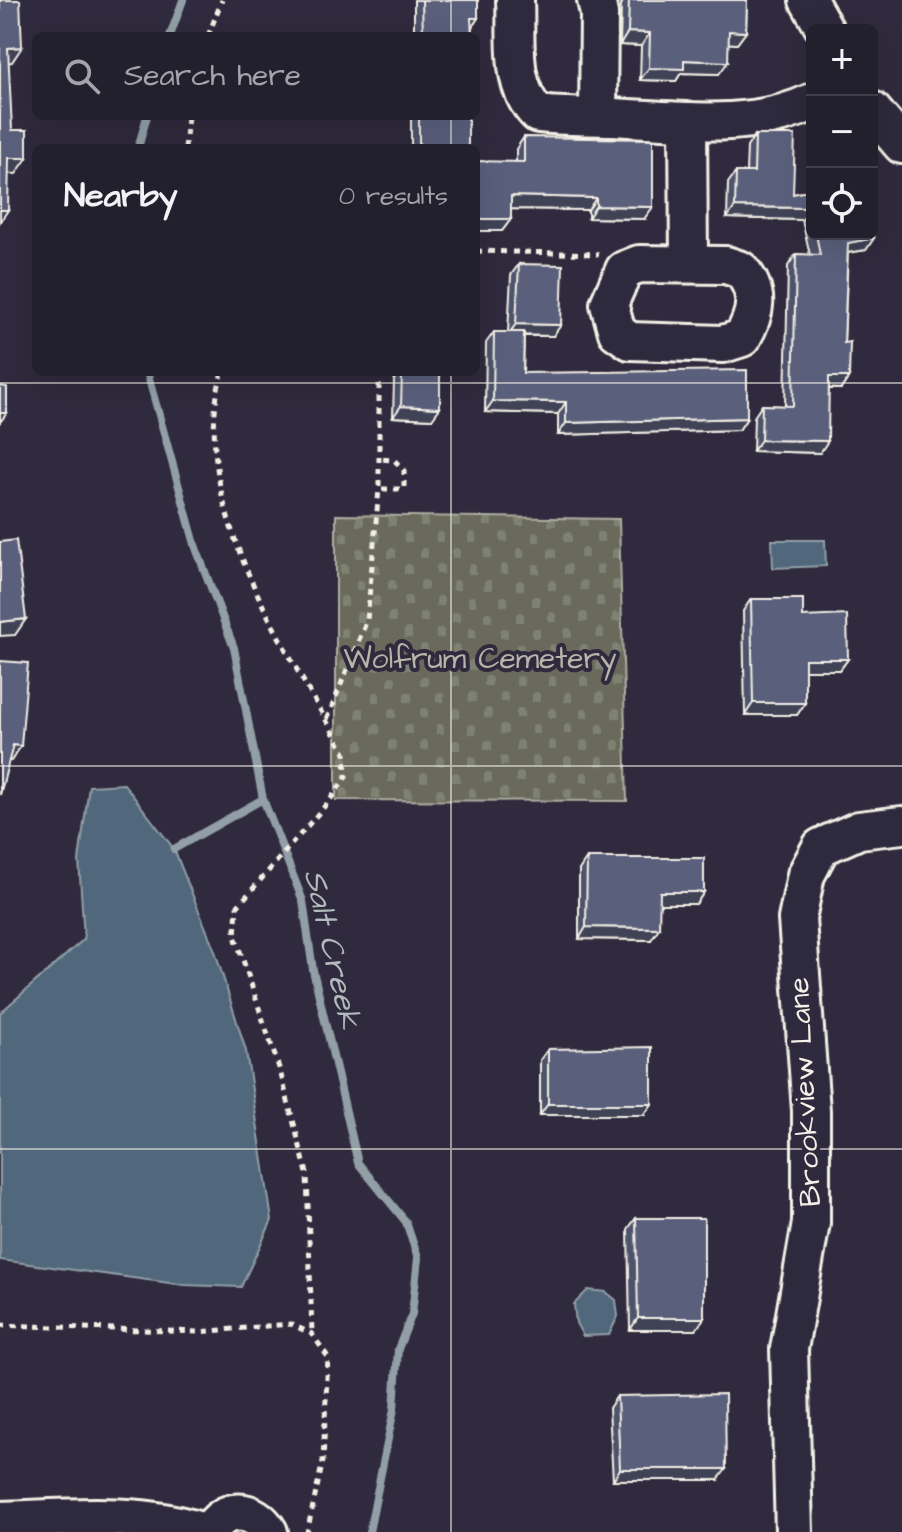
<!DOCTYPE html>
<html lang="en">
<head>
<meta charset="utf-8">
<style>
  :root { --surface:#23202e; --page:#2f2d3a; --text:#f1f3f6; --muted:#a3a3aa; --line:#403e4a }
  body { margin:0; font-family:"Architects Daughter",sans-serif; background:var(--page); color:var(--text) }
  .controls { position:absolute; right:24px; top:24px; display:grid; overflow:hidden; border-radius:12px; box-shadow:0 8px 32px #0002 }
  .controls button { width:72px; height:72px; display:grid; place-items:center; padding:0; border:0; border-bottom:2px solid var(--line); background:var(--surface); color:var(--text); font:40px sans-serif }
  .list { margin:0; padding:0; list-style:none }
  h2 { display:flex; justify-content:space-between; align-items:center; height:104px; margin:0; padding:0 32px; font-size:34px }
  h2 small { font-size:26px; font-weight:400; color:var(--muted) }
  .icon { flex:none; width:44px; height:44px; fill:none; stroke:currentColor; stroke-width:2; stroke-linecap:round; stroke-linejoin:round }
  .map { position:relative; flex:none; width:902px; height:1532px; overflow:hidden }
  .search { position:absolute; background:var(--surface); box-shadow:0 8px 32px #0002; left:32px; top:32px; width:448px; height:88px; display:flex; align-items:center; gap:20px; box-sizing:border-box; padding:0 28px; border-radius:12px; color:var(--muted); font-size:30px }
  .panel { position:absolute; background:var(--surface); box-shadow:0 8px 32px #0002; left:32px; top:144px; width:448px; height:232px; border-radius:12px }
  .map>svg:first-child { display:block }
</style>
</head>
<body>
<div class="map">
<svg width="902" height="1532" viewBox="0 0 902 1532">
  <defs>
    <pattern id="cemetery-stones" width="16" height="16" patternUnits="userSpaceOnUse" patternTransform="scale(2)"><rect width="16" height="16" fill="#696b5c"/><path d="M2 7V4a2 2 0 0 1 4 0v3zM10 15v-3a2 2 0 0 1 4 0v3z" fill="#7f8173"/></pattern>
  </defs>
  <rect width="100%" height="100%" fill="#2f2a3d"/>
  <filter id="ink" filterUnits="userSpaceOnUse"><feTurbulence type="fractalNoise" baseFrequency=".0125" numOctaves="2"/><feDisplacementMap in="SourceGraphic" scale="16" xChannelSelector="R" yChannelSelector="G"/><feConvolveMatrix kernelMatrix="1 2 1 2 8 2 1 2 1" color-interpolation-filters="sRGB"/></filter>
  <g filter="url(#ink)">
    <polygon fill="url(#cemetery-stones)" stroke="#aeaea2" stroke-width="2" points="336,515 619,519 627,801 336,800"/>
    <g fill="#51687c" stroke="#929fa7" stroke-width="2">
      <polygon points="772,540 825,540 826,566 773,568"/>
      <polygon points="124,784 174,849 215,951 246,1051 272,1220 241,1287 184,1285 0,1260 0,1013 84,939 79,860 89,786"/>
      <polygon points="588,1290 606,1292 616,1300 618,1316 609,1335 583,1336 576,1323 574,1304"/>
    </g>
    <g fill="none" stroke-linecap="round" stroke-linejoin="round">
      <g stroke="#929fa7" stroke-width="8">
        <polyline points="170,36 183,0"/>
        <polyline points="138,148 147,116"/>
        <polyline points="147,372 196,548 234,648 263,799 303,901 313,970 358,1163 406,1222 418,1258 412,1314 398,1349 394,1409 369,1532"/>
        <polyline points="174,849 263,799"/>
      </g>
      <g stroke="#f4f1e8" stroke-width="42">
        <g id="minor">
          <path d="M515,0C517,38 509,86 538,114C563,117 587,116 612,117C676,120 753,131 812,102"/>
          <polyline points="596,0 599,14 598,116"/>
          <polyline points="808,0 825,30"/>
          <polyline points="872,110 902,145"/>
          <polyline points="688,121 689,264"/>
          <path d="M639,264L726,265L741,270C761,293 756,314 742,338L723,344L630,341L617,332L609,304L624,270Z"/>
          <path d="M0,1520C66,1518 139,1510 203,1532"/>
          <path d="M210,1532C223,1505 255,1507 269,1532"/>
          <polyline points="794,1532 789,1349 811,1223 811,1111 797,919 806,875 821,847 859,830 902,825"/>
        </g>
      </g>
      <g stroke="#f4f1e8" stroke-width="5" stroke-dasharray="6 6" stroke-linecap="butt">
        <polyline points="208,36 222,0"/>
        <polyline points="185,148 188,116"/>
        <polyline points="476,251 599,254"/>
        <path d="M222,372C186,502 284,645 345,753L346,777L330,800L237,907L235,936L280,1071L307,1173L312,1334"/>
        <polyline points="379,372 379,489 404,489 404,470 394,460 379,459"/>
        <polyline points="327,719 367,620 379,489"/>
        <polyline points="0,1325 198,1332 291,1324 312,1334 328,1357 323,1461 307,1532"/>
      </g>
      <use href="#minor" stroke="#2f2a3d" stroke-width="36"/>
    </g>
    <g fill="#4d526a" stroke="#f4f1e8" stroke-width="2">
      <polygon points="414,0 478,0 478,18 472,27 472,36 414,36"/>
      <polygon points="624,0 747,0 746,32 737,44 728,43 719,74 681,73 676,81 640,80 641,46 620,45 621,5"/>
      <rect x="411" y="116" width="57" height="32"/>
      <polygon points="755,135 793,194 812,190 812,234 872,234 874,238 866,250 848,253 844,343 849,377 841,389 829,389 820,453 753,451 754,417 762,405 785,406 788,266 796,254 810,255 802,220 727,218 728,183 736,172 746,172 747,147"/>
      <polygon points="524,137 644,219 588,218 588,210 511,209 511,219 502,231 476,231 516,162 516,149"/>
      <polygon points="519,264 553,336 524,336 523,373 747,418 739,430 558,435 558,414 485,412 486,343 494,332 508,332 511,275"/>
      <polygon points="400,372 440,372 432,419 393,417 394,380"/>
      <polygon points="751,599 803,617 848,659 840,670 805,670 805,703 797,715 745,715 743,611"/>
      <polygon points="587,858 704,892 696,904 660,904 651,940 579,939 579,870"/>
      <polygon points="548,1049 644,1115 540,1115 540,1060"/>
      <polygon points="636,1218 696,1330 630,1330 628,1229"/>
      <polygon points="617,1396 718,1480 613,1480 609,1408"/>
    </g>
    <g fill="#3f4256" stroke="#f4f1e8" stroke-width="2">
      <polygon points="471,18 478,18 470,30"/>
      <polygon points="729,31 746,32 737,44 720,43"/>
      <polygon points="628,32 650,33 641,46 620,45"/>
      <polygon points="22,47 12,62 0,63 8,48"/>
      <polygon points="684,60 728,62 719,74 681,73 676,81 640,80 649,68"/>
      <polygon points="419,146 440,146 438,148 418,148"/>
      <polygon points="9,158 27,158 16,174 0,173"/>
      <polygon points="511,196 596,198 588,210 502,209"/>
      <polygon points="596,206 653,207 644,219 588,218"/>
      <polygon points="735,207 810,208 802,220 727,218"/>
      <polygon points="0,210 8,210 0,222"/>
      <polygon points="476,219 511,219 502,231 476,231"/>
      <polygon points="874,238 866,250 840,254 848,243"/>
      <polygon points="516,324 561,325 553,336 508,335"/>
      <polygon points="829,377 849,377 841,389 821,388"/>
      <polygon points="493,401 566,402 558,414 485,412"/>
      <polygon points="401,406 440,408 432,419 393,417"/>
      <polygon points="0,413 7,413 0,422"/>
      <polygon points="747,418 739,430 558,435 566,423"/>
      <polygon points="761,440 828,441 820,453 753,451"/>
      <polygon points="26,619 15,635 0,636 0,622"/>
      <polygon points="805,659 848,659 840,670 797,670"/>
      <polygon points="753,703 805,703 797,715 745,715"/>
      <polygon points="13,745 21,746 11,761 2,760"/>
      <polygon points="660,892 704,892 696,904 652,904"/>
      <polygon points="586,927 659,928 651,940 579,939"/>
      <polygon points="548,1104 652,1104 644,1115 540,1115"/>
      <polygon points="638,1318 704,1318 696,1330 630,1330"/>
      <polygon points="620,1469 726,1469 718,1480 613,1480"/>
    </g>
    <g fill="#5a5f7b" stroke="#f4f1e8" stroke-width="2">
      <polygon points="0,0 20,0 22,47 8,48 12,130 27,130 27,158 9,158 8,210 0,210"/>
      <polygon points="422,0 478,0 478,18 471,18 472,36 423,36"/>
      <polygon points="629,0 747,0 746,32 729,31 728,62 684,60 684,69 649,68 650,33 628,32"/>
      <polygon points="419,116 468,116 468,148 440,148 440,146 419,146"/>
      <polygon points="755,135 795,135 793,194 812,190 812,217 810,208 735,207 736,172 754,172"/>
      <polygon points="524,137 653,139 653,207 596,206 596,198 511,196 511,219 476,219 476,161 524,162"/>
      <polygon points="872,231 874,238 848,243 844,343 850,342 849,377 829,377 828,441 761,440 762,405 793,406 796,254 820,255 816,234 872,234"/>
      <polygon points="519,264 563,265 561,325 516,324"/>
      <polygon points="494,332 524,332 523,373 747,370 747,418 566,423 566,402 493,401"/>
      <polygon points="402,372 440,372 440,408 401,406"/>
      <polygon points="0,386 7,387 7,413 0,413"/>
      <polygon points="16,540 26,619 0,622 0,542"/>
      <polygon points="751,599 803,599 803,617 847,615 848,659 805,659 805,703 753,703"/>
      <polygon points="0,661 28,663 21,746 13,745 0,795"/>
      <polygon points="587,858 704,858 704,892 660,892 659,928 586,927"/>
      <polygon points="652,1047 652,1104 548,1104 548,1049"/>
      <polygon points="636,1218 704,1218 704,1318 638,1318"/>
      <polygon points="725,1394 726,1469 620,1469 617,1396"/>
    </g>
  </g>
  <path fill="none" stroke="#f4f1e8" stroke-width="2" stroke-opacity="0.55" d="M451,0V36M451,116V148M451,372V1532M0,383H902M0,766H902M0,1149H902"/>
  <g text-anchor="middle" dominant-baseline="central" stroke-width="8" stroke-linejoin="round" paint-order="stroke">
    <g font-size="30" fill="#b5b5a9" stroke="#2f2a3d">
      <text x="480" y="659">Wolfrum Cemetery</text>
    </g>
    <g font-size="30" fill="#f4f1e8" stroke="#2f2a3d">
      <text transform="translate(805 1092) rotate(-93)">Brookview Lane</text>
    </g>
    <g font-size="32" font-style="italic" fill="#b3babd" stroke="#2f2a3d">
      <text transform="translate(332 949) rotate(77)">Salt Creek</text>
    </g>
  </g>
</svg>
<div class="controls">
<button>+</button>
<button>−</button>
<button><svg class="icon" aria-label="locate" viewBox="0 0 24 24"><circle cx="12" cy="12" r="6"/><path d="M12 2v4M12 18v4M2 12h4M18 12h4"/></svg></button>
</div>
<div class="search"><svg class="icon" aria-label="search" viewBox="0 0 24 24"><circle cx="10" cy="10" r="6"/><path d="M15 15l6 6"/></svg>Search here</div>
<section class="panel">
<h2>Nearby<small>0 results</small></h2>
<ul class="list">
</ul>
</section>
</div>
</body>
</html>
